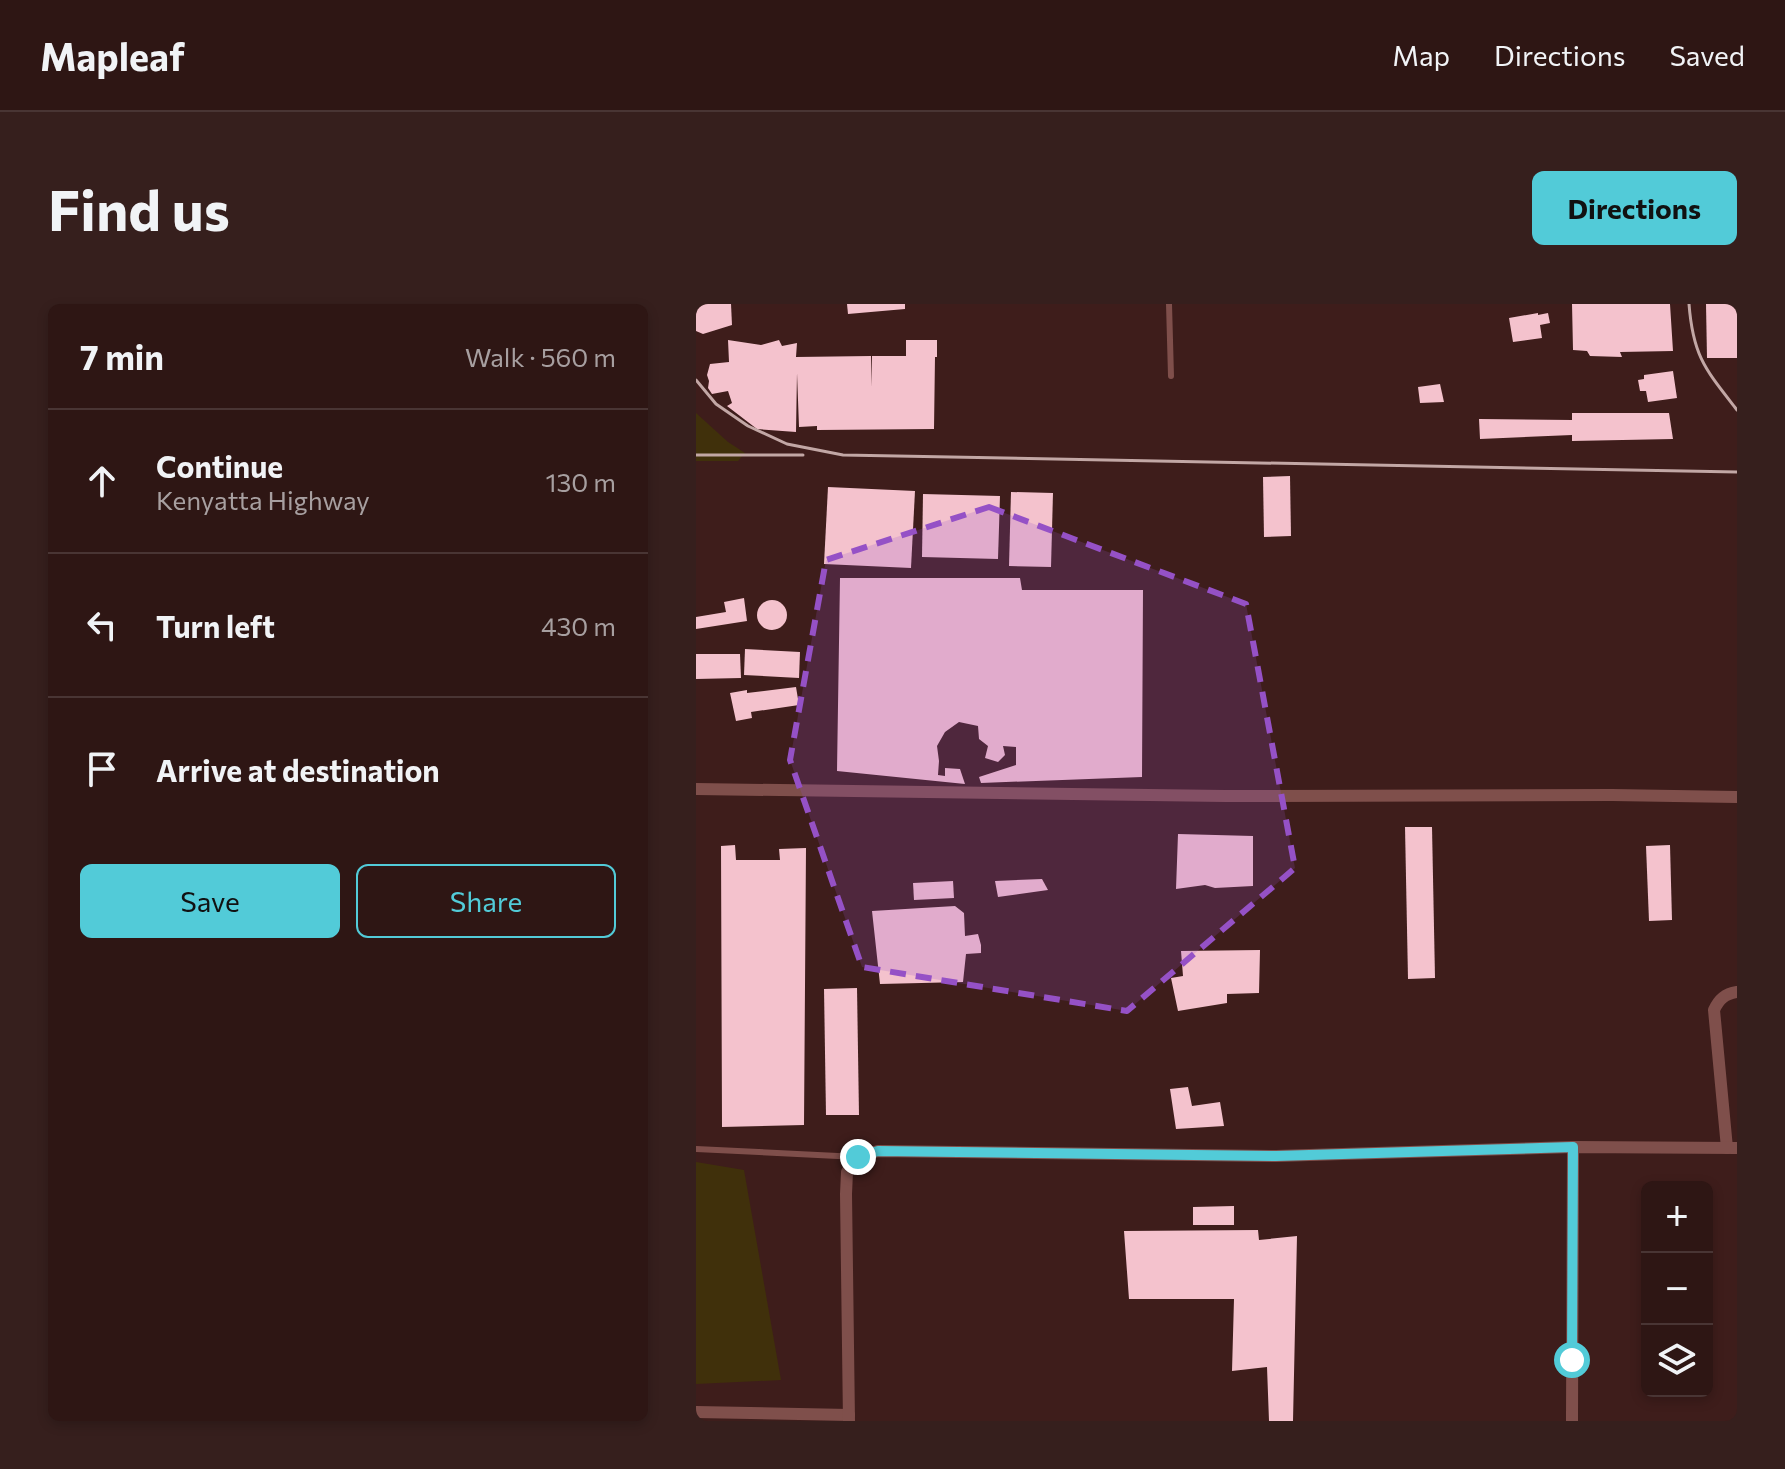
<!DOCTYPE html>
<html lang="en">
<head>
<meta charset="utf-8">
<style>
  :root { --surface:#2e1614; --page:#361f1d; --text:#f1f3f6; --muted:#a79fa0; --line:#493534; --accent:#52cbd8 }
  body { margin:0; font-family:Commissioner,sans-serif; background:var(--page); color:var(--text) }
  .controls { position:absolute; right:24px; bottom:24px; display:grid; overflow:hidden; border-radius:12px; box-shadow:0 4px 12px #0003 }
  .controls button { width:72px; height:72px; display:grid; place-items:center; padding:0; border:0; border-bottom:2px solid var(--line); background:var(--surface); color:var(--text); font:40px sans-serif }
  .stop { position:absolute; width:24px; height:24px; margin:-18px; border:6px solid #52cbd8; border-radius:50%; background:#fff }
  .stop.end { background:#52cbd8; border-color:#fff; box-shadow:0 2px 8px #0008 }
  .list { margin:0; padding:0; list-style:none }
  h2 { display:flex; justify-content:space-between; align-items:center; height:104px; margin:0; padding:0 32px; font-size:34px }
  h2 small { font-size:26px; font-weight:400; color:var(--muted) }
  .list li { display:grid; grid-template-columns:52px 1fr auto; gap:24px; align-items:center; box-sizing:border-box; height:144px; padding:0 32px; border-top:2px solid var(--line) }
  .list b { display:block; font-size:30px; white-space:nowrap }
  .list p { margin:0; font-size:26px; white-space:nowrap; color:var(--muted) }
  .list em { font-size:26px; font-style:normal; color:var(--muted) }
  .actions { display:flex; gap:16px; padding:24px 32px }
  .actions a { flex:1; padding:18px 0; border:2px solid var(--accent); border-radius:12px; text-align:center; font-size:28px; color:var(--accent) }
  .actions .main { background:var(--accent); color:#111 }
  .icon { flex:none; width:44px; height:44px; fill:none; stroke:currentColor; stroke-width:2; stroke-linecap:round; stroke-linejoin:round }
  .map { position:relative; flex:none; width:1041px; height:1117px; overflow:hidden; border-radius:12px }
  header { display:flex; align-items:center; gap:48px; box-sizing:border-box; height:112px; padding:0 40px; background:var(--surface); border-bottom:2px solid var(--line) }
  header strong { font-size:38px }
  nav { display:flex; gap:44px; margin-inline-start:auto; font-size:28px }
  .intro { display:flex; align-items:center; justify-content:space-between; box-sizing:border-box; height:192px; padding:0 48px }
  h1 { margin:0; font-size:56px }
  .button { padding:20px 36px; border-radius:12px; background:var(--accent); color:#111; font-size:28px; font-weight:700 }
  main { display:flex; gap:48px; padding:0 48px }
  aside { flex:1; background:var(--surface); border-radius:12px; box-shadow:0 4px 12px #0003 }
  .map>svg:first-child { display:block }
</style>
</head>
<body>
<header>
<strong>Mapleaf</strong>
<nav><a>Map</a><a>Directions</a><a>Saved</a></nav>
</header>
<div class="intro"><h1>Find us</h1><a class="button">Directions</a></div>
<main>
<aside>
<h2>7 min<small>Walk · 560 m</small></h2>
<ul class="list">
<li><svg class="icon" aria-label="ahead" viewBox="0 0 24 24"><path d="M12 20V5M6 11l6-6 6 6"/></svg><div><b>Continue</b><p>Kenyatta Highway</p></div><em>130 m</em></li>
<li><svg class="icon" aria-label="left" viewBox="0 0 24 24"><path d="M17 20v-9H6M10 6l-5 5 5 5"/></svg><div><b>Turn left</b></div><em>430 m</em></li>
<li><svg class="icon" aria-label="arrive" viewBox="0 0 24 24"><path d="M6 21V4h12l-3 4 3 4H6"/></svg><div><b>Arrive at destination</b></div></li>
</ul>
<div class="actions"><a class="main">Save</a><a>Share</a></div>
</aside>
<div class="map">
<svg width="1041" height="1117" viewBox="0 0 1041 1117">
  <rect width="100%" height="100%" fill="#3e1d1b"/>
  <g fill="#40300b">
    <polygon points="0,109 32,138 49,149 42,157 0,157"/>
    <polygon points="0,858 48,866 85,1076 0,1080"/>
  </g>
  <g fill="#f4c2cd">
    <polygon points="0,0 35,0 36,21 7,30 0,27"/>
    <polygon points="151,0 209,0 209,5 152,10"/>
    <polygon points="876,0 974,0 977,47 924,48 926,53 894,52 891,47 877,46"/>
    <polygon points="1010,0 1041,0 1041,54 1011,54"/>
    <polygon points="842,9 842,11 852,9 854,19 844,21 846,34 817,38 813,14"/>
    <polygon points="32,36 65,41 83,36 86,42 101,39 100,53 175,52 175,83 176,52 210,52 210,36 241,36 241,53 239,53 238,125 121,126 121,122 103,123 101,69 100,128 61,125 31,102 36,99 32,87 16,90 12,84 13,77 11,71 14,60 33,58"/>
    <polygon points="977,67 981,94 952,98 950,87 944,87 942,76 948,75 948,71"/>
    <polygon points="744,80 748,98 724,99 722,83"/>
    <polygon points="876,109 973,109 977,135 876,137 876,131 784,135 783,115 876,116"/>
    <polygon points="594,172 595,232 568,233 567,173"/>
    <polygon points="132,183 219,187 215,264 128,260"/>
    <polygon points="315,188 357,189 355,263 313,262"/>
    <polygon points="227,190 304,192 302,255 226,253"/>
    <polygon points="144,274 324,274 326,286 447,286 446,473 285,479 283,473 320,461 320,443 307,442 309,451 302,458 289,454 292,442 283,435 282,422 263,418 249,428 241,442 243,457 242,471 249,472 249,464 264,465 269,480 141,467"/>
    <polygon points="48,294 51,317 0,325 0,313 30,308 28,298"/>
    <circle cx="76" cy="311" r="15"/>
    <polygon points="49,345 104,348 103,374 48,371"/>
    <polygon points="0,350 44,350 45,374 0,375"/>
    <polygon points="100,383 103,401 55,408 56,414 40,417 34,389 51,386 51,389"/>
    <polygon points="709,523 736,523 739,674 712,675"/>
    <polygon points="482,530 557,532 557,582 519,584 509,581 480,585"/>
    <polygon points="39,541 40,556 84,556 83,545 110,544 108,821 26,823 25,542"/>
    <polygon points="974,541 976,616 953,617 950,542"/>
    <polygon points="346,575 352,586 302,593 299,577"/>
    <polygon points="257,577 258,594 218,596 217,579"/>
    <polygon points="259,602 268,609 269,632 282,630 285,641 285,649 270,650 267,678 184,680 176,607"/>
    <polygon points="564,646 563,689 531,690 531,699 482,707 475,674 487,672 485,647"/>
    <polygon points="161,684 163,811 130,811 128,685"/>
    <polygon points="492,783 496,802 524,798 528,822 480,825 474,785"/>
    <polygon points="538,902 538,921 497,921 497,903"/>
    <polygon points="562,926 563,936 601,932 597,1117 573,1117 571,1063 536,1067 538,995 433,995 428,927"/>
  </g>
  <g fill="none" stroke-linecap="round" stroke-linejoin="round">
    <g stroke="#7f4f4b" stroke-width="6">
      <polyline points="473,0 475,72"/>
      <polyline points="0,845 162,853"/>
    </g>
    <g stroke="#7f4f4b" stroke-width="12">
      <polyline points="0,485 529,492 916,491 1041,493"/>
      <path d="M1031,844L1018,706C1023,695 1029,690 1041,688"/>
      <polyline points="0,1108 153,1111"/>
      <polyline points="153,1117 150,890 151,868 162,853 182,847 580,852 877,843"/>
      <polyline points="876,1117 877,843 1041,844"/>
    </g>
    <g stroke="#c2a7a5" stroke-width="3">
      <path d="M993,0C997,53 1010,66 1041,106"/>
      <polyline points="0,76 20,100 52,122 91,140 147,151 1041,168"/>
      <polyline points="0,151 107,151"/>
    </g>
  </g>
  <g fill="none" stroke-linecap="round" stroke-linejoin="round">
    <polyline stroke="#52cbd8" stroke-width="10" points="162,853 182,847 580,852 877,843 876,1056"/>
  </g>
  <path fill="#9551c6" fill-opacity="0.2" stroke="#9551c6" stroke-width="6" stroke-dasharray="16 10" stroke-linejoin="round" d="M293,203L550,300L599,564L431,707L166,663L94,456L130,256Z"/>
</svg>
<div class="controls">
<button>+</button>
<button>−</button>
<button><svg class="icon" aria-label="layers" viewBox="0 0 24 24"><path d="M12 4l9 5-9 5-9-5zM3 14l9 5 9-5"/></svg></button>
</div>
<div class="stop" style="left:876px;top:1056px"></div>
<div class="stop end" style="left:162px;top:853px"></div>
</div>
</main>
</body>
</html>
